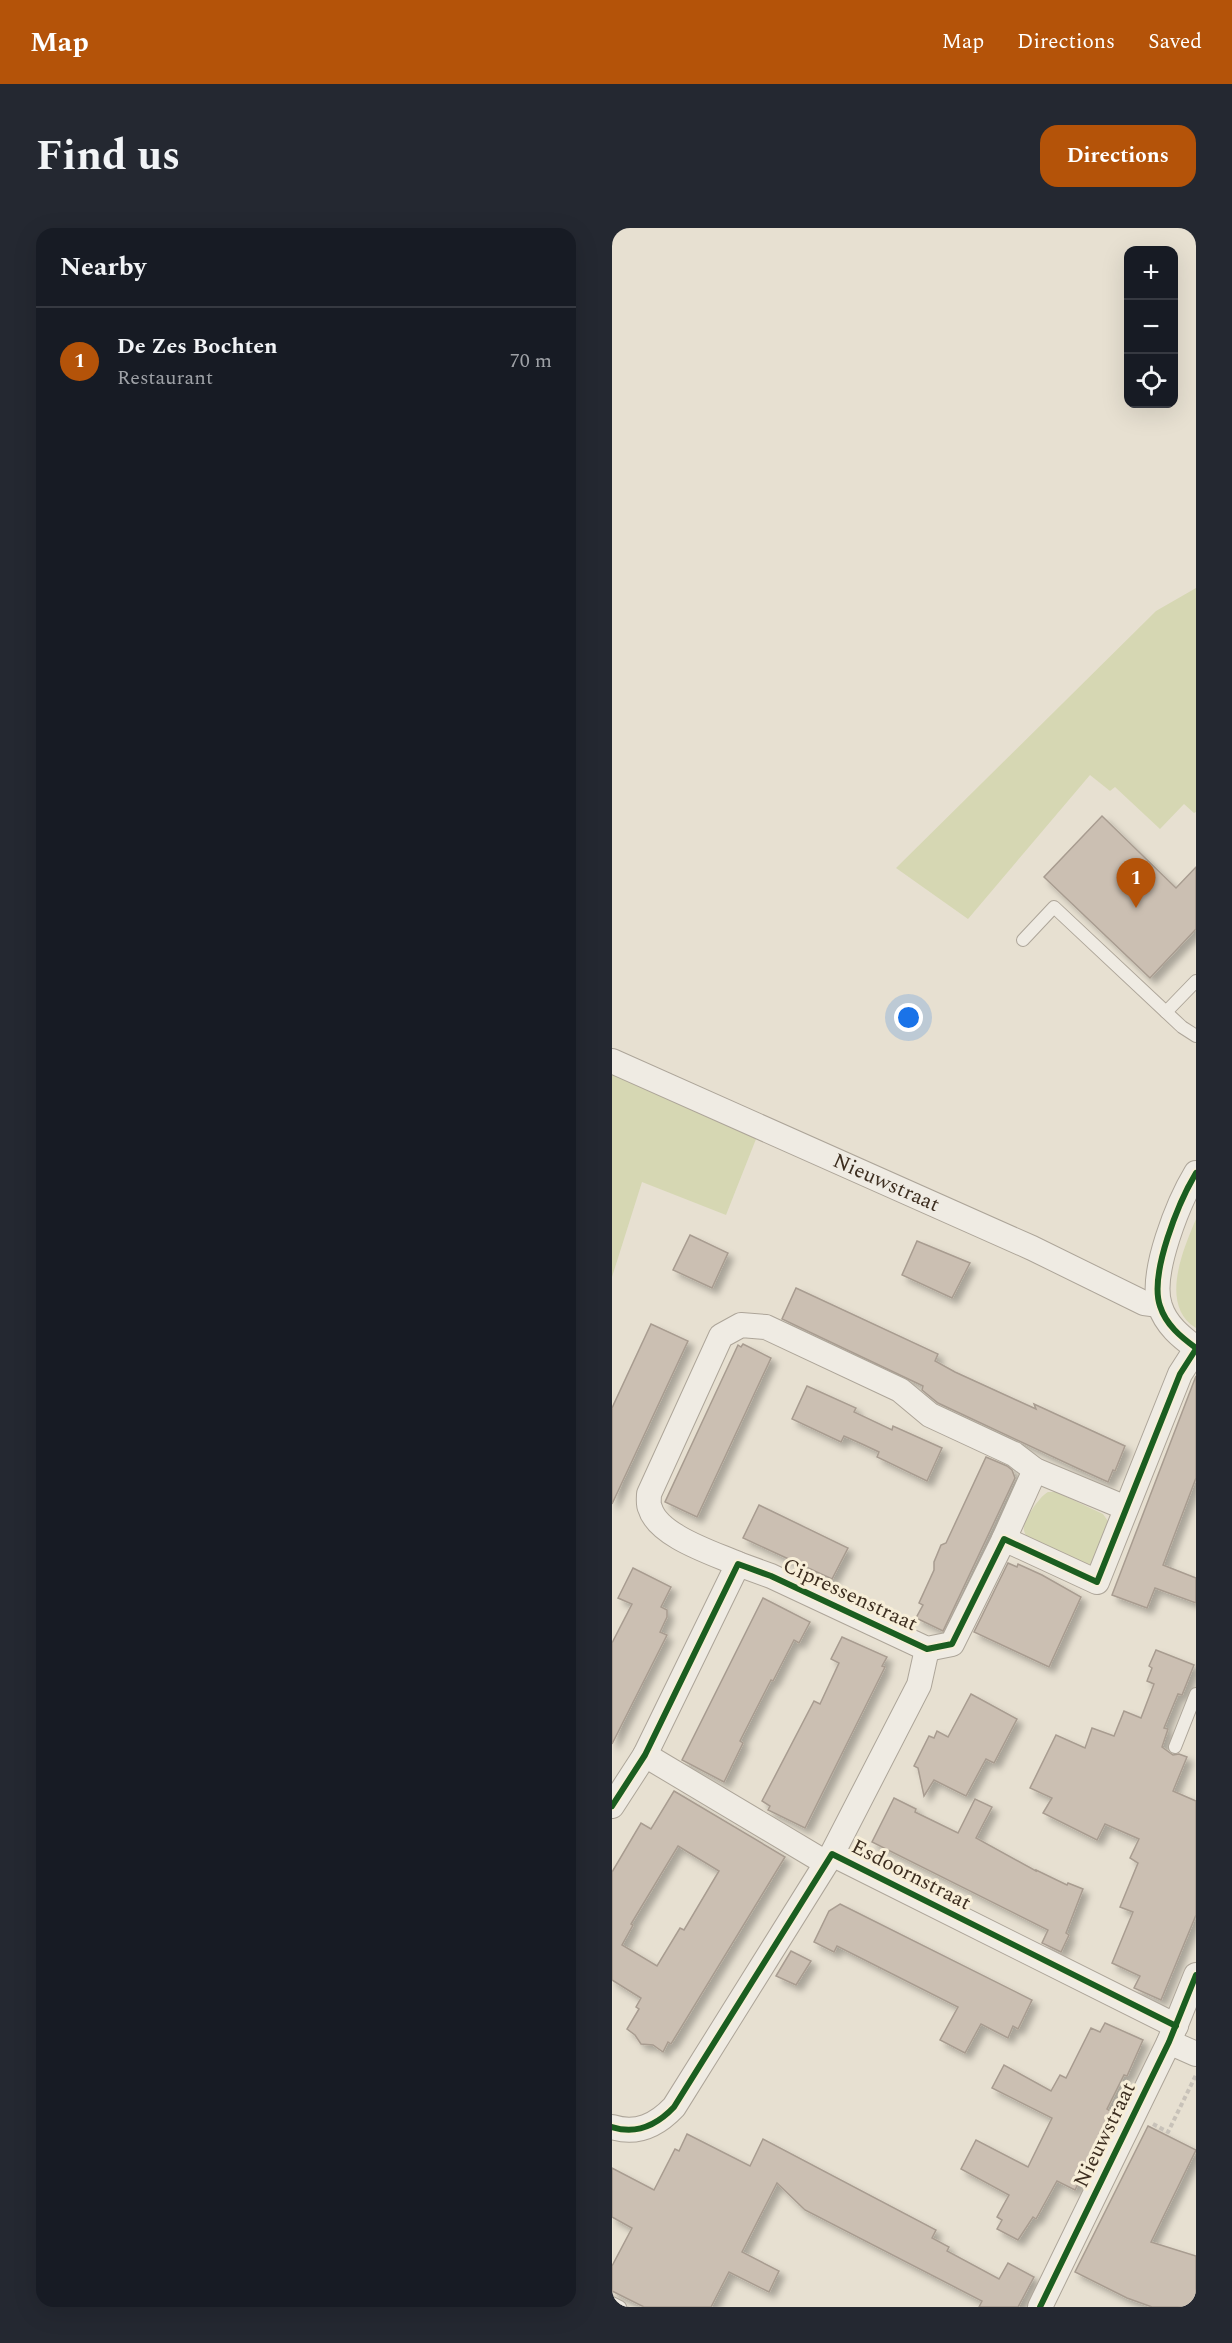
<!DOCTYPE html>
<html lang="en">
<head>
<meta charset="utf-8">
<style>
  :root { --surface:#171b24; --page:#242831; --text:#f1f3f6; --muted:#9ea1a6; --line:#363941; --accent:#b45309 }
  body { margin:0; font-family:Spectral,serif; background:var(--page); color:var(--text) }
  .controls { position:absolute; right:18px; top:18px; display:grid; overflow:hidden; border-radius:12px; box-shadow:0 6px 24px #0002 }
  .controls button { width:54px; height:54px; display:grid; place-items:center; padding:0; border:0; border-bottom:2px solid var(--line); background:var(--surface); color:var(--text); font:30px sans-serif }
  .you { position:absolute; left:297px; top:790px; width:21px; height:21px; margin:-15px; border:4px solid #fff; border-radius:50%; background:#1a73e8; box-shadow:0 0 0 9px #1a73e833 }
  .badge { display:grid; place-items:center; width:39px; height:39px; border-radius:50%; background:var(--accent); color:#fff; font-size:20px; font-weight:700 }
  .pin { position:absolute; translate:-50% -50px; filter:drop-shadow(0 2px 3px #0008) }
  .pin::after { content:''; position:absolute; top:32px; width:21px; height:18px; background:inherit; clip-path:polygon(0 0,100% 0,50% 100%) }
  .list { margin:0; padding:0; list-style:none }
  h2 { display:flex; justify-content:space-between; align-items:center; height:78px; margin:0; padding:0 24px; font-size:26px }
  h2 small { font-size:20px; font-weight:400; color:var(--muted) }
  .list li { display:grid; grid-template-columns:39px 1fr auto; gap:18px; align-items:center; box-sizing:border-box; height:108px; padding:0 24px; border-top:2px solid var(--line) }
  .list b { display:block; font-size:22px; white-space:nowrap }
  .list p { margin:0; font-size:20px; white-space:nowrap; color:var(--muted) }
  .list em { font-size:20px; font-style:normal; color:var(--muted) }
  .icon { flex:none; width:33px; height:33px; fill:none; stroke:currentColor; stroke-width:2; stroke-linecap:round; stroke-linejoin:round }
  .map { position:relative; flex:none; width:584px; height:2079px; overflow:hidden; border-radius:18px }
  header { display:flex; align-items:center; gap:36px; box-sizing:border-box; height:84px; padding:0 30px; background:var(--accent); color:#fff }
  header strong { font-size:28px }
  nav { display:flex; gap:33px; margin-inline-start:auto; font-size:21px }
  .intro { display:flex; align-items:center; justify-content:space-between; box-sizing:border-box; height:144px; padding:0 36px }
  h1 { margin:0; font-size:42px }
  .button { padding:15px 27px; border-radius:18px; background:var(--accent); color:#fff; font-size:21px; font-weight:700 }
  main { display:flex; gap:36px; padding:0 36px }
  aside { flex:1; background:var(--surface); border-radius:18px; box-shadow:0 6px 24px #0002 }
  .map>svg:first-child { display:block }
</style>
</head>
<body>
<header>
<strong>Map</strong>
<nav><a>Map</a><a>Directions</a><a>Saved</a></nav>
</header>
<div class="intro"><h1>Find us</h1><a class="button">Directions</a></div>
<main>
<aside>
<h2>Nearby<small></small></h2>
<ul class="list">
<li><span class="badge">1</span><div><b>De Zes Bochten</b><p>Restaurant</p></div><em>70 m</em></li>
</ul>
</aside>
<div class="map">
<svg width="584" height="2079" viewBox="0 0 584 2079">
  <defs>
    <filter id="shadow"><feDropShadow dx="5.5" dy="5.5" stdDeviation="3" flood-color="#0004"/></filter>
  </defs>
  <rect width="100%" height="100%" fill="#e7e0d1"/>
  <g fill="#d6d7b3">
    <polygon points="584,360 584,584 582,585 572,576 548,601 503,559 498,563 478,547 356,691 284,640 544,383"/>
    <polygon points="0,843 146,906 114,987 30,954 0,1049"/>
    <path d="M584,991V1100C547,1077 571,1022 584,991Z"/>
    <path d="M436,1264H444L491,1286L498,1296L481,1335L474,1339L417,1313C415,1309 411,1304 412,1299C413,1290 428,1268 436,1264Z"/>
  </g>
  <g fill="#cbbfb2" stroke="#a89c90" stroke-width="1.5" fill-rule="evenodd" filter="url(#shadow)">
    <polygon points="490,588 564,660 584,639 584,701 538,750 432,649"/>
    <polygon points="78,1007 116,1025 100,1060 61,1042"/>
    <polygon points="305,1013 358,1035 340,1070 290,1047"/>
    <polygon points="184,1060 326,1126 323,1133 343,1144 424,1181 422,1176 513,1218 503,1243 501,1242 496,1254 465,1240 326,1175 310,1162 311,1158 170,1091"/>
    <polygon points="39,1096 76,1113 0,1276 0,1180"/>
    <polygon points="131,1116 159,1130 85,1289 53,1274 126,1117 129,1119"/>
    <polygon points="584,1148 584,1250 551,1337 584,1350 584,1375 543,1360 535,1380 500,1367"/>
    <polygon points="195,1158 244,1180 242,1184 280,1202 281,1198 330,1220 315,1253 265,1229 267,1224 250,1216 232,1208 229,1214 180,1191"/>
    <polygon points="374,1229 395,1238 400,1242 403,1250 331,1403 304,1390 311,1377 307,1375 322,1342 322,1334 329,1317 334,1315"/>
    <polygon points="147,1277 236,1320 220,1351 131,1310"/>
    <polygon points="396,1335 405,1339 406,1336 430,1347 469,1369 437,1439 362,1404"/>
    <polygon points="21,1340 59,1359 49,1379 55,1382 55,1389 48,1404 55,1407 0,1516 0,1415 20,1376 6,1370"/>
    <polygon points="151,1370 198,1394 187,1415 182,1412 161,1453 159,1452 128,1513 131,1515 112,1554 70,1532"/>
    <polygon points="230,1409 275,1429 270,1438 273,1439 193,1600 156,1582 158,1578 150,1573 202,1473 208,1476 227,1435 219,1431"/>
    <polygon points="544,1422 582,1437 570,1467 566,1466 552,1500 556,1501 550,1519 561,1527 567,1526 575,1529 561,1563 584,1573 584,1687 549,1772 522,1760 528,1748 500,1735 521,1684 508,1679 526,1635 518,1630 527,1611 493,1596 485,1612 431,1585 440,1570 418,1560 444,1507 473,1520 480,1500 502,1508 512,1483 529,1490 542,1456 535,1453 540,1440 537,1438"/>
    <polygon points="359,1466 405,1491 382,1535 374,1531 354,1568 322,1552 312,1568 306,1540 302,1538 317,1508 322,1510 325,1503 336,1509"/>
    <path d="M62,1563L173,1629L59,1816L56,1814L51,1824L41,1817L29,1816L23,1807L15,1801L27,1781L24,1779L29,1770L0,1752V1644L29,1595L39,1601ZM66,1618L107,1643L72,1702L68,1700L45,1738L10,1717L21,1697L19,1696Z"/>
    <polygon points="282,1570 304,1581 303,1584 346,1605 363,1571 380,1579 364,1610 424,1643 424,1642 455,1657 456,1655 471,1661 454,1705 457,1707 449,1724 430,1715 436,1702 260,1614"/>
    <polygon points="228,1676 420,1772 406,1801 401,1798 396,1810 369,1796 353,1825 328,1812 346,1779 225,1718 222,1724 202,1714 217,1683"/>
    <polygon points="179,1723 199,1733 184,1757 164,1748"/>
    <polygon points="493,1795 531,1812 515,1848 512,1847 495,1881 501,1885 463,1962 445,1953 424,1991 421,1989 406,2012 385,2001 390,1992 385,1989 397,1967 349,1941 364,1912 416,1939 440,1890 380,1860 392,1837 439,1863 448,1847 454,1850 479,1800 488,1804"/>
    <polygon points="536,1898 584,1922 539,2014 584,2028 584,2079 540,2079 515,2070 463,2044"/>
    <polygon points="75,1906 138,1938 151,1911 324,2002 320,2010 337,2019 335,2023 387,2051 396,2035 422,2049 406,2079 367,2079 370,2073 193,1982 165,1955 130,2024 167,2043 157,2064 117,2044 99,2079 32,2079 0,2063 0,2038 20,2000 0,1989 0,1940 42,1962 63,1921 67,1923"/>
  </g>
  <g fill="none" stroke-linecap="round" stroke-linejoin="round">
    <g stroke="#ada599" stroke-width="14">
      <g id="service">
        <polyline points="411,712 442,679 570,799 584,808"/>
        <polyline points="554,784 584,753"/>
        <polyline points="563,1519 584,1466"/>
        <polyline points="0,2075 8,2079"/>
      </g>
    </g>
    <g stroke="#ada599" stroke-width="26">
      <g id="minor">
        <path id="s1" d="M0,833L420,1020L532,1075L547,1077"/>
        <path d="M584,945C567,973 537,1046 548,1078C554,1097 569,1109 584,1120"/>
        <polyline points="392,1311 423,1242"/>
        <path d="M126,1336C101,1325 46,1308 38,1280C36,1276 37,1270 37,1266L109,1108L129,1097L154,1099L288,1162L318,1187L402,1226L423,1242L514,1280"/>
        <polyline points="33,1527 214,1635"/>
        <polyline points="0,1578 33,1527 126,1336 159,1348 315,1421 340,1416 392,1311 485,1354 568,1146 584,1121"/>
        <polyline points="220,1626 307,1457 315,1421"/>
        <polyline points="557,1814 584,1826"/>
        <path d="M0,1899C25,1907 45,1897 62,1879L220,1626L564,1798"/>
        <polyline points="428,2079 557,1814 584,1747"/>
      </g>
    </g>
    <polyline stroke="#c8c2b9" stroke-width="4" stroke-dasharray="4.5 3" stroke-linecap="butt" points="541,1896 556,1904 584,1847"/>
    <use href="#service" stroke="#efebe3" stroke-width="12"/>
    <use href="#minor" stroke="#efebe3" stroke-width="24"/>
    <g stroke="#f7eed8" stroke-width="10">
      <g id="cycleway">
        <path d="M584,945C567,973 537,1046 548,1078C554,1097 569,1109 584,1120"/>
        <polyline points="0,1578 33,1527 126,1336 159,1348 315,1421 340,1416 392,1311 485,1354 568,1146 584,1121"/>
        <path d="M0,1899C25,1907 45,1897 62,1879L220,1626L564,1798"/>
        <polyline points="428,2079 557,1814 584,1747"/>
      </g>
    </g>
    <use href="#cycleway" stroke="#1b5e20" stroke-width="6"/>
  </g>
  <g text-anchor="middle" dominant-baseline="central" stroke-width="6" stroke-linejoin="round" paint-order="stroke">
    <g font-size="21" fill="#3d2e20" stroke="#f7eed8">
      <text stroke="none"><textPath href="#s1" startOffset="300">Nieuwstraat</textPath></text>
      <text transform="translate(238 1367) rotate(25)">Cipressenstraat</text>
      <text transform="translate(299 1647) rotate(27)">Esdoornstraat</text>
      <text transform="translate(493 1907) rotate(-64)">Nieuwstraat</text>
    </g>
  </g>
</svg>
<div class="controls">
<button>+</button>
<button>−</button>
<button><svg class="icon" aria-label="locate" viewBox="0 0 24 24"><circle cx="12" cy="12" r="6"/><path d="M12 2v4M12 18v4M2 12h4M18 12h4"/></svg></button>
</div>
<div class="you"></div>
<div class="pin badge" style="left:524px;top:680px">1</div>
</div>
</main>
</body>
</html>
